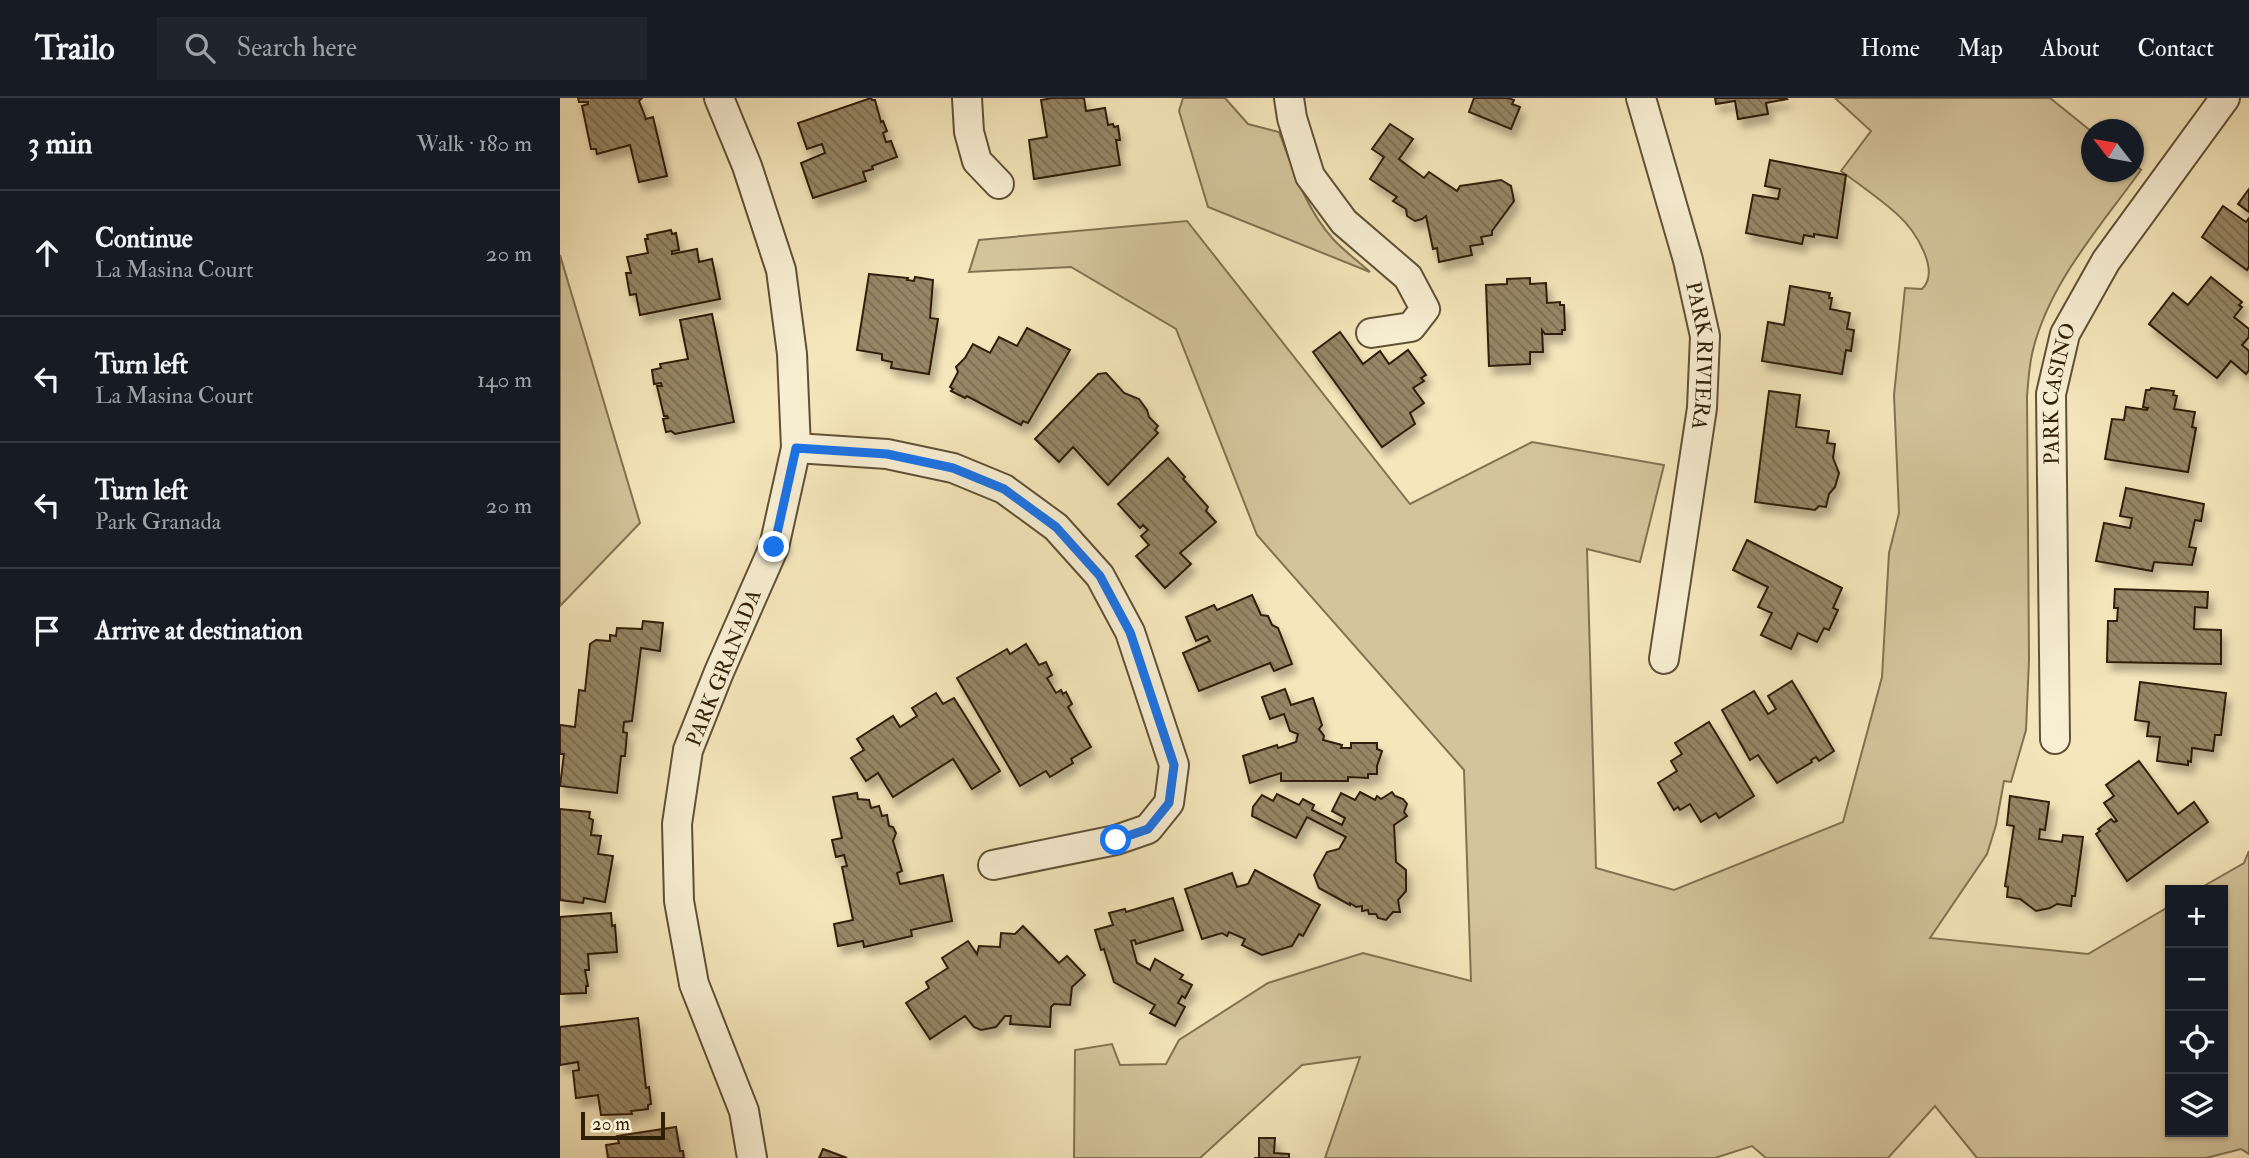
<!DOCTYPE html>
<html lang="en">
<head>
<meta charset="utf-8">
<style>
  :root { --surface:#171b24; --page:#20242c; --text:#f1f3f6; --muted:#9ea1a6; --line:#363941 }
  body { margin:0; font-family:"IM FELL Double Pica",serif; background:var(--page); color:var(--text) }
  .controls { position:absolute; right:21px; bottom:21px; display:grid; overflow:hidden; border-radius:0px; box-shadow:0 2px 5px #0004 }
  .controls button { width:63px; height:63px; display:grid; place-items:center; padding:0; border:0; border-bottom:2px solid var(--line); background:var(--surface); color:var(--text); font:35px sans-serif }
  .compass { position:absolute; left:1521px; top:21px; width:63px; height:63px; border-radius:50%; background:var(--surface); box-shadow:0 2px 5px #0004; rotate:301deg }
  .scale { position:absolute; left:21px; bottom:18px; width:84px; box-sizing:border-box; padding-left:7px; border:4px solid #301f07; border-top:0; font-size:19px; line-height:24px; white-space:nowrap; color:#301f07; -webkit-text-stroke:5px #f8efd3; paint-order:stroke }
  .stop { position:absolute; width:21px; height:21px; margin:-16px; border:5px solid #1a73e8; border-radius:50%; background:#fff }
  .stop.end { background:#1a73e8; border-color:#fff; box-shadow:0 2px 7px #0008 }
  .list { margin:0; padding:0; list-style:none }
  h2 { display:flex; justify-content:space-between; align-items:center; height:91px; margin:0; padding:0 28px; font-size:30px }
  h2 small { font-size:23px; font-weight:400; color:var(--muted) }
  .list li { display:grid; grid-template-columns:46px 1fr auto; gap:21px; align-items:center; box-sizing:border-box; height:126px; padding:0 28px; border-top:2px solid var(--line) }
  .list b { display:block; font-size:26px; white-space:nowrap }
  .list p { margin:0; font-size:23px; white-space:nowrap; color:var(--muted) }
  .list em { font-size:23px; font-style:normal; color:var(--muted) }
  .icon { flex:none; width:38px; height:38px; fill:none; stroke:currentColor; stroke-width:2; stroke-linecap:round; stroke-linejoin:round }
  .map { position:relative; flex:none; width:1689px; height:1060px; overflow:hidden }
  header { display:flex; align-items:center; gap:42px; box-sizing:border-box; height:98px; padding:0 35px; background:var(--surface); border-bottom:2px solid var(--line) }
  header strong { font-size:33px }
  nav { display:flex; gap:38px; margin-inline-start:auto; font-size:24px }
  .search { width:490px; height:63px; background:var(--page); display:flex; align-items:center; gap:18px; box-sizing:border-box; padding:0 24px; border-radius:0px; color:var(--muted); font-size:26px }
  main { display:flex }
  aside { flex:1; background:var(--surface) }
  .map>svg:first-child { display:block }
</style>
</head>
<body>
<header>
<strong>Trailo</strong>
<div class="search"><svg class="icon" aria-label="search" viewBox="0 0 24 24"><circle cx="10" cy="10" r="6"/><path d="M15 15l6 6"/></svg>Search here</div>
<nav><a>Home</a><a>Map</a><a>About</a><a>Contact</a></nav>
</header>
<main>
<aside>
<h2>3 min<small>Walk · 180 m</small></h2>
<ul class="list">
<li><svg class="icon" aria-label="ahead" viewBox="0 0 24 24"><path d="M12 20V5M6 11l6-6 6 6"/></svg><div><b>Continue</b><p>La Masina Court</p></div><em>20 m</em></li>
<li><svg class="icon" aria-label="left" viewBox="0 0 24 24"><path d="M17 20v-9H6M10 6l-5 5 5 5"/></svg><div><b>Turn left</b><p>La Masina Court</p></div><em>140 m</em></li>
<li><svg class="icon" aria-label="left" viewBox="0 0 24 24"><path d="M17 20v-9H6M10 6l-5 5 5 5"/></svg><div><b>Turn left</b><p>Park Granada</p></div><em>20 m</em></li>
<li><svg class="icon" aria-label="arrive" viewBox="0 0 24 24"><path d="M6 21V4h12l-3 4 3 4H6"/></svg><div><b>Arrive at destination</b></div></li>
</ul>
</aside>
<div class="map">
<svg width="1689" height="1060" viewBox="0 0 1689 1060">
  <defs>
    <pattern id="building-back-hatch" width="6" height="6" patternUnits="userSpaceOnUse" patternTransform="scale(1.75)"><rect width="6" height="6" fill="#968665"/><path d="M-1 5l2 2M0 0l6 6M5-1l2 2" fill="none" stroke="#7b6d51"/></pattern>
    <filter id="shadow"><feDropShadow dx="4.5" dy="8" stdDeviation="3.5" flood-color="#0004"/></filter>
  </defs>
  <rect width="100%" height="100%" fill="#f5e6bb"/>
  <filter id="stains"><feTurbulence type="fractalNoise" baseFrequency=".00286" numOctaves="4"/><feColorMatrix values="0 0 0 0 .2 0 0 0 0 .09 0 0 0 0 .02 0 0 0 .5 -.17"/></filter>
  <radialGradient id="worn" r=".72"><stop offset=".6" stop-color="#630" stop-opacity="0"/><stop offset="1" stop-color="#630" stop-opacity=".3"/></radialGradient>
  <g fill="#d4c49c" stroke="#827252" stroke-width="2">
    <path d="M623,0H665L688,26L719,34C733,71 746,111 773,141C784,153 798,163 810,174L648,109L619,13Z"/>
    <path d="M1275,0H1490L1531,33L1532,74H1574V66L1581,72C1540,129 1488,186 1472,256C1469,270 1468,285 1467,299L1469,562L1466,632L1451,684L1444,683L1436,727L1427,756L1370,840L1528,856L1610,808V1034H1663V792H1637L1684,765L1689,753V1056L1681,1051L1646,1060H1417L1375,1008L1328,1060H1206L1192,1048L1155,1060H765L800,959L742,967L640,1060H514L515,952L552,946L560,967L606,966L619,942L708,885L803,855L911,883L904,672L697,437L616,231L511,169L409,174L419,142L627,123L850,406L972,344L1104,367L1080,464L1027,451L1036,770L1114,792L1283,724L1322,579L1329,455L1339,415L1334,297L1345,190L1362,191C1381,173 1355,132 1339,118C1322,102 1301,88 1281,73L1311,33Z"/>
    <polygon points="0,157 80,425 0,508"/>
  </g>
  <g fill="url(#building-back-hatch)" stroke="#301f07" stroke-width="2" filter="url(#shadow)">
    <polygon points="18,0 82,0 79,3 86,21 93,19 107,78 79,84 70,47 37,56 36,51 31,51 22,8 28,6 28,4 19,4"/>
    <polygon points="311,0 312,2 315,2 321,24 323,23 327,33 323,35 326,44 331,43 337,59 312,68 313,71 303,74 306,83 253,100 241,65 265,55 262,46 247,51 238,25"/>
    <polygon points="492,0 524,0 526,13 545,10 548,27 553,26 554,29 558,28 560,42 556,42 560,67 474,81 469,42 487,39 481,2"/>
    <polygon points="914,0 948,0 954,2 952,6 960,9 951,31 909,14"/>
    <polygon points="1155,0 1226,0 1227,1 1206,5 1208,16 1178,21 1175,3 1156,6"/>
    <polygon points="830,26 853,41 839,61 864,80 869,74 897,93 900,88 941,82 951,88 954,103 932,133 932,137 921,139 923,146 910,148 912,157 879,164 877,150 873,151 866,118 862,121 855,123 847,118 846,111 833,103 837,99 810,81 824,59 812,51"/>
    <polygon points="1210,62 1286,77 1277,140 1254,136 1254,139 1244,137 1242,146 1186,135 1193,97 1218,101 1220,91 1205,88"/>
    <polygon points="1689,91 1689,114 1678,106"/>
    <polygon points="1663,108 1686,124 1689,120 1689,169 1687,172 1642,139"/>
    <polygon points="111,132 112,136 116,135 119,152 112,153 112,156 137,151 139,164 152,161 160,201 80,217 76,196 70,197 66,175 71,175 67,159 88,155 85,141 88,141 87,137"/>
    <polygon points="309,176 348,180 347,182 354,183 355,179 373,182 370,220 378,221 369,276 331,270 332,264 322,262 322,256 297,252"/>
    <polygon points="1651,179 1682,204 1679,207 1682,209 1674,219 1689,231 1689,239 1682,247 1689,253 1689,272 1686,276 1671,263 1657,280 1589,226 1613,195 1628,207"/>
    <polygon points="970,180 970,186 986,185 987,205 1000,204 1000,207 1004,207 1005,232 1002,232 1002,236 985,236 982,232 983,254 970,254 970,266 929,268 926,187 947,186 947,181"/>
    <polygon points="1230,188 1270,195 1269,200 1272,200 1270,211 1290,215 1287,231 1294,232 1291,253 1286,252 1282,276 1202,263 1208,224 1224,227"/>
    <polygon points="152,216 174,324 115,336 111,333 106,334 103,321 108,320 107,318 104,318 97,288 102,288 101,285 94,286 92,272 101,270 100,266 128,261 120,222"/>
    <polygon points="467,230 510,252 468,325 463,323 461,327 407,298 405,300 391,293 393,291 390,289 398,274 396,269 405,260 413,246 430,255 439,239 457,248"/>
    <polygon points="780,234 803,266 820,253 829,266 848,252 866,277 861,280 864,283 853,290 864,305 850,315 855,326 822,349 753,254"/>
    <polygon points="546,275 564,295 579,301 587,312 589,319 598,328 595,332 598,335 548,387 513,349 499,364 475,341 538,276"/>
    <polygon points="1591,290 1614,293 1613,297 1617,298 1614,311 1635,314 1632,329 1636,330 1628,374 1545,361 1552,321 1564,322 1566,309 1587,312 1588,310 1583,309 1586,292 1590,292"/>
    <polygon points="1209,293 1240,297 1236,329 1269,333 1267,345 1275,346 1273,360 1279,375 1275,389 1269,396 1266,409 1259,408 1255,412 1195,404"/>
    <polygon points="608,360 625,379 623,381 648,409 646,413 656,424 620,455 631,466 605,490 576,458 589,447 581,438 588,432 583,427 580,430 558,406"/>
    <polygon points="1566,390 1644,406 1641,423 1635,422 1629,449 1636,450 1632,467 1594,464 1592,473 1536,463 1544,425 1570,430 1572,420 1560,418"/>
    <polygon points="1187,442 1282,490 1273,510 1278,512 1269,532 1264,530 1257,544 1238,535 1231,551 1201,537 1212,515 1198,509 1208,489 1173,472"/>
    <polygon points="1555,491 1648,494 1647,510 1635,509 1634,531 1661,532 1661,566 1547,564 1548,523 1557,523 1558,510 1554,510"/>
    <polygon points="692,497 701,517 708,518 712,527 718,530 732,566 714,573 710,565 639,593 623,555 650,543 647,538 636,543 626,519 654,507 657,512"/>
    <polygon points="83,523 103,525 100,553 81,550 72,623 64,624 63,634 67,635 65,658 61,658 57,695 0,688 4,656 0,656 0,627 15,629 19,592 25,593 30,546 36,542 50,543 50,537 56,538 57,530 82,531"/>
    <polygon points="466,546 479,567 486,564 492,577 487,580 496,595 501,592 503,596 506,594 512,606 508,609 531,649 511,661 513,665 490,679 486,673 460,688 397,580 447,551 450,556"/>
    <polygon points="1232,583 1274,653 1259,663 1256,659 1251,662 1252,664 1217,685 1198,657 1190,662 1162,612 1194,593 1208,616 1216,611 1208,598"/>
    <polygon points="1580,584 1666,595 1661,637 1655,637 1653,653 1632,650 1631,664 1628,663 1628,667 1597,663 1600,639 1587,638 1589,624 1575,622"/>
    <polygon points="725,591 731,607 753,600 762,627 759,631 764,638 763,642 782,647 781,650 791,650 791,645 817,645 817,651 822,653 817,668 817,676 808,676 808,680 788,679 788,683 721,683 721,675 690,685 683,658 717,647 718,650 736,644 738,636 730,633 724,616 710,621 702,599"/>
    <polygon points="376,595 383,606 394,600 440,673 412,691 393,661 333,699 318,675 306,683 291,660 304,652 297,641 333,618 340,629 357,618 352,610"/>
    <polygon points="1149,624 1194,698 1159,720 1156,715 1141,724 1130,706 1120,712 1118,709 1114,712 1098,685 1117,673 1111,663 1122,656 1115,645"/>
    <polygon points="1579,663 1618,716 1634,704 1648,724 1567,783 1536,736 1540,733 1538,731 1551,721 1554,724 1557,723 1544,705 1554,698 1546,687"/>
    <polygon points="800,694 815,702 817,698 821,701 832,694 835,698 843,701 847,706 844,714 847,718 834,727 836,764 846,772 846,793 838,802 840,814 833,814 826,822 818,820 816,816 809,816 808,812 802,813 802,808 796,809 790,805 790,807 759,790 754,777 767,754 779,751 786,739 747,719 736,740 692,718 693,709 702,697 713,703 717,696 739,707 743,701 754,707 752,712 782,727 785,720 772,713 781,695 795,702"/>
    <polygon points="297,695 298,701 309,702 311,710 319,708 322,718 327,717 329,728 333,729 336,735 333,743 342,773 337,775 340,786 383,777 392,823 351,832 352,838 304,849 303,843 278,848 274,826 293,822 282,769 287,768 284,757 276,759 272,742 282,740 273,699"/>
    <polygon points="1450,698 1489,704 1485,732 1480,731 1479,741 1502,744 1503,737 1523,739 1515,798 1512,798 1511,808 1497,806 1490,810 1476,813 1460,801 1447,799 1448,789 1445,788 1454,728 1447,727"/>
    <polygon points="0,711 30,714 29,720 33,722 31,737 41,738 38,756 53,758 45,804 24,800 23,805 0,802"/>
    <polygon points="695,772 760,807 743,838 739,836 732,848 702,857 682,847 685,841 669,834 667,838 662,835 642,841 625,791 672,775 677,789 688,786"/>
    <polygon points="613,800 623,832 576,846 575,842 571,843 577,865 590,872 595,861 623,877 620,881 632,887 625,900 622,898 618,905 625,909 615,928 590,915 595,907 554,884 544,851 541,852 535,832 553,827 549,815 565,811 566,814"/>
    <polygon points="51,815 52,828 55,827 57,854 28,856 29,872 25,872 28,888 26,888 26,895 0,896 0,819"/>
    <polygon points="463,828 499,865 507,858 525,877 512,889 510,907 494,906 491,909 490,929 450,926 451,918 445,918 436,929 421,932 414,929 405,918 370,941 346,905 369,890 366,884 388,870 382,860 408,843 417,856 419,848 440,849 441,835 455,836"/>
    <polygon points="78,920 86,990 89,989 91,1006 88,1007 88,1011 71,1013 72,1016 41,1017 38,997 16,1000 13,973 19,972 18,964 0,967 0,929"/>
    <polygon points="116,1029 120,1053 123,1053 124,1060 48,1060 46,1047 59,1045 57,1038"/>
    <polygon points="699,1040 715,1040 714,1055 729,1056 729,1060 694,1060 699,1060"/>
    <polygon points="263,1051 287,1060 259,1060"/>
  </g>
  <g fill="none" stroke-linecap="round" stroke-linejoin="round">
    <g stroke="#615134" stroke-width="32">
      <g id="minor">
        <polyline points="159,0 187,68 221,172 232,256 236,350 214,449 159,574 128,652 117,726 119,803 134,886 184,1013 192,1060"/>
        <polyline points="407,0 409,34 417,63 439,86"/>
        <polyline points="729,0 732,20 750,78 784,124 848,179 865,211 851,229 811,235"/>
        <path id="s1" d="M1081,0L1128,162L1145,238L1142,310L1104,561"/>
        <polyline points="236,350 327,356 393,370 444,391 496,429 540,478 570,534 614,667 609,705 588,731 556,742 433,767"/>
        <path id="s2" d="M1495,641L1491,296L1505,236L1546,163L1665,0"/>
      </g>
    </g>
    <use href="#minor" stroke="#f8efd3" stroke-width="28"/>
  </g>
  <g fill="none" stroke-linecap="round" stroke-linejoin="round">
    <polyline stroke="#1a73e8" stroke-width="9" points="214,449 236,350 327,356 393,370 444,391 496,429 540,478 570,534 614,667 609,705 588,731 556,742"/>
  </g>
  <g text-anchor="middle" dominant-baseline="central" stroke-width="7" stroke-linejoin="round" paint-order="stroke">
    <g font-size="21" fill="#301f07" stroke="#f8efd3">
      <text stroke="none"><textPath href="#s1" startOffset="266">PARK RIVIERA</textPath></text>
      <text stroke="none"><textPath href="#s2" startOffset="346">PARK CASINO</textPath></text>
      <text transform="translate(164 570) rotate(-68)">PARK GRANADA</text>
    </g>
  </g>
  <rect width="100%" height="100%" filter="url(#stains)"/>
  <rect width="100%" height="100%" fill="url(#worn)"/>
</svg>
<div class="controls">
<button>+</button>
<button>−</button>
<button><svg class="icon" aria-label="locate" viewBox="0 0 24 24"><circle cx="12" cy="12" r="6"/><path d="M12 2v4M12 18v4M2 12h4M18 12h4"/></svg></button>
<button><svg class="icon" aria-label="layers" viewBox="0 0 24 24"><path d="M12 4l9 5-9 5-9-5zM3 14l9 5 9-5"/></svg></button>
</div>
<svg class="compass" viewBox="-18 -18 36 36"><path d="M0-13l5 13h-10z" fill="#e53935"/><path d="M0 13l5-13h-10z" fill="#9ea1a6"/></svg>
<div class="scale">20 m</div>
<div class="stop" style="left:556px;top:742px"></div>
<div class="stop end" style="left:214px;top:449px"></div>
</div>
</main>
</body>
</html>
